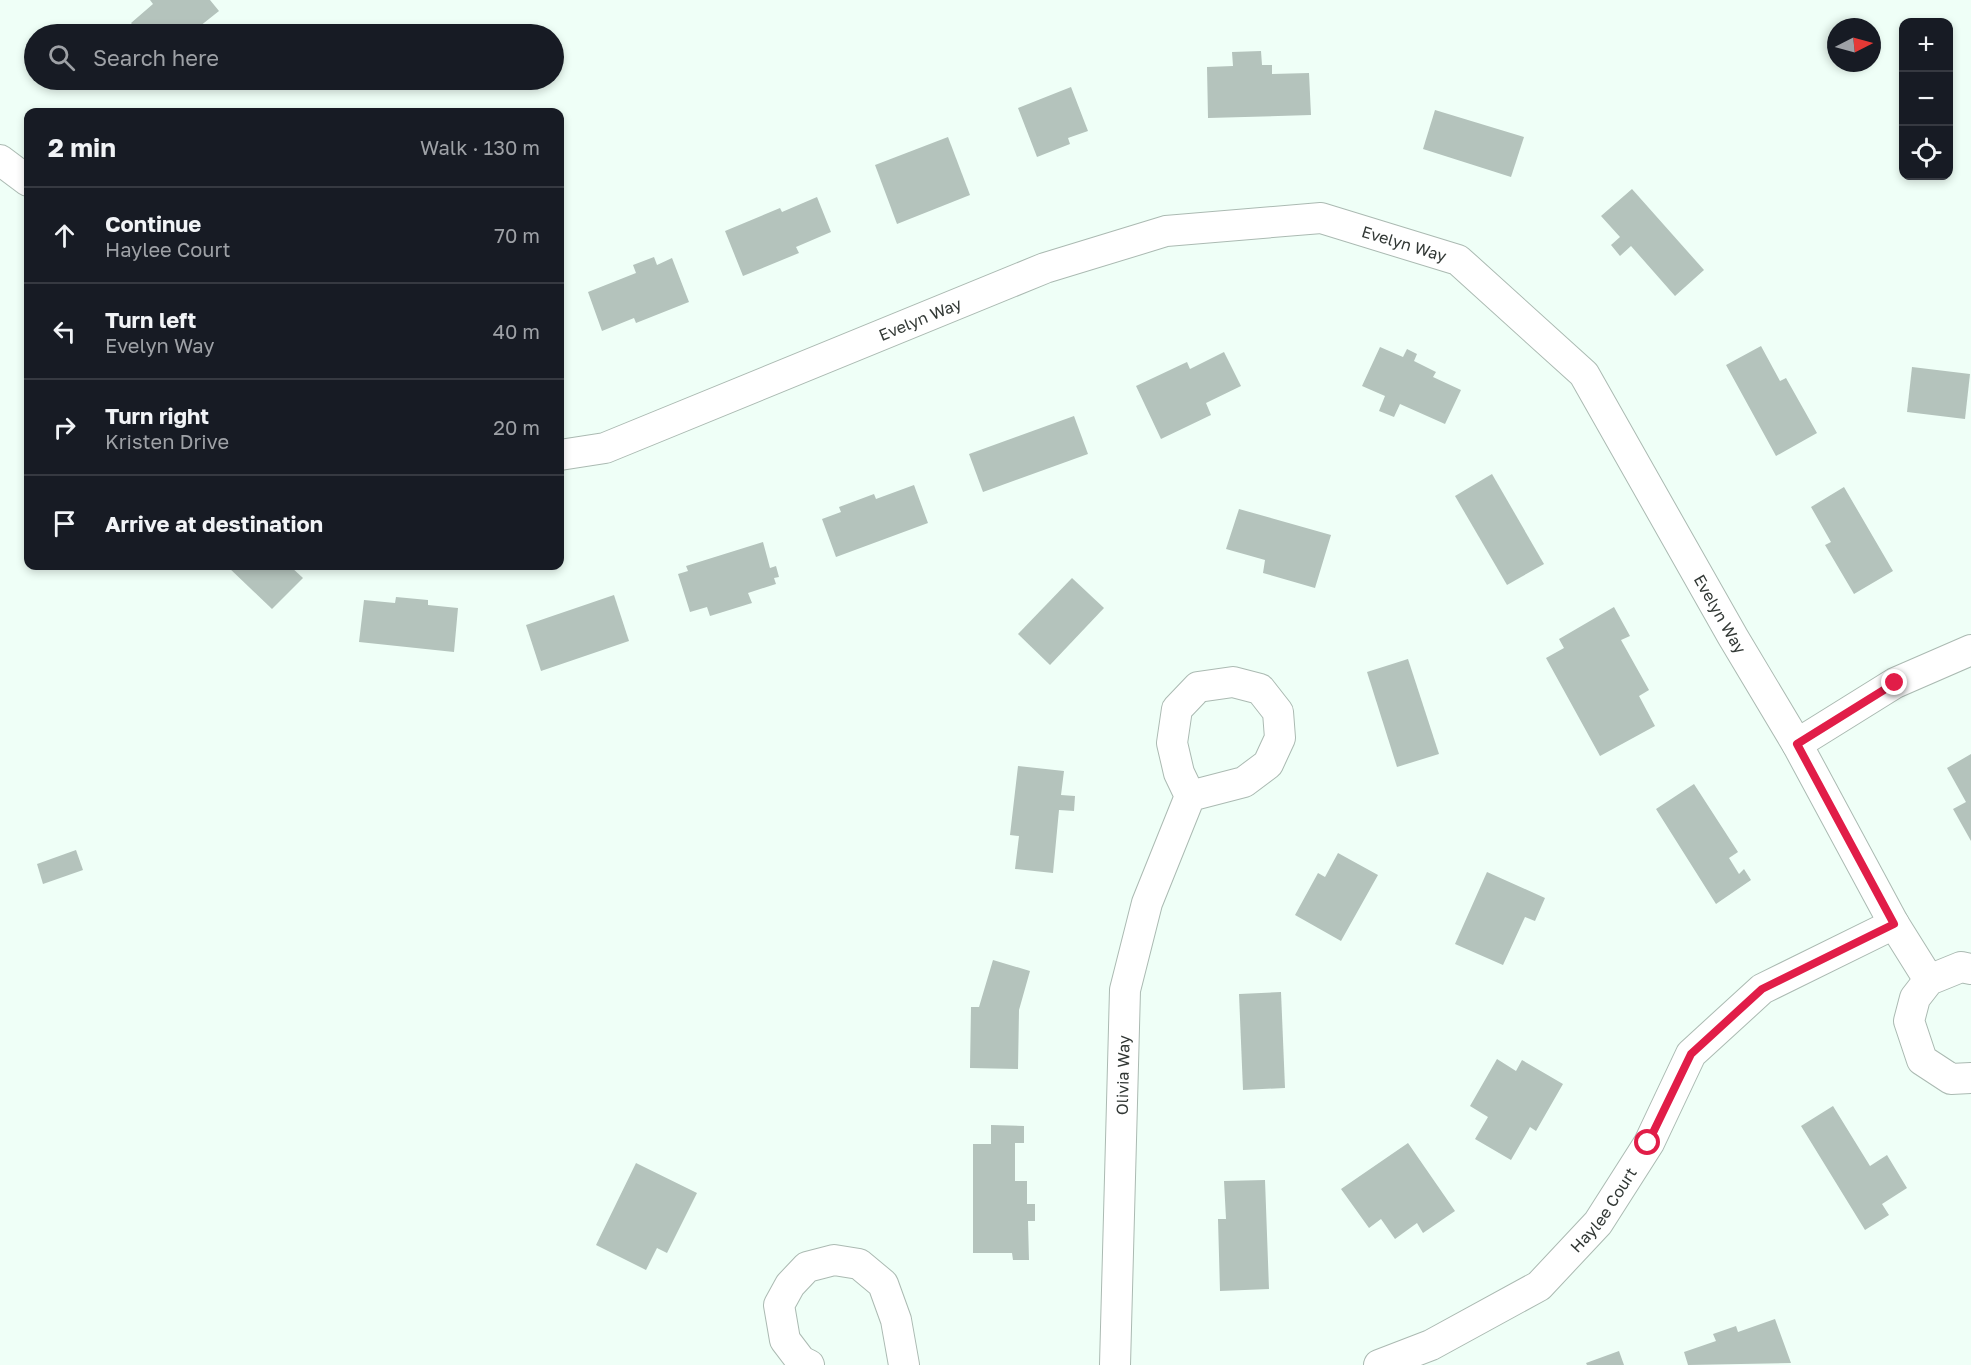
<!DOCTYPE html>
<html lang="en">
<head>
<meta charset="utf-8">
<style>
  :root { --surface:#171b24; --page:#20242c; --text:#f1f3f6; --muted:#9ea1a6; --line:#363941 }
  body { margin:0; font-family:"Golos Text",sans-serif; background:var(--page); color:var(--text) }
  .controls { position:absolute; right:18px; top:18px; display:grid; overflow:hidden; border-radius:12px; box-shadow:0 3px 9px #0003 }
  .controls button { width:54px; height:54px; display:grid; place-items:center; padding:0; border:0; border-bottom:2px solid var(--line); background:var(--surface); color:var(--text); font:30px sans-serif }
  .compass { position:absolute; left:1827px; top:18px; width:54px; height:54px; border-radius:50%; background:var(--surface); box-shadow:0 3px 9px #0003; rotate:84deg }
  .stop { position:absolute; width:18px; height:18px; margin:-14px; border:4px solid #e11d48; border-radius:50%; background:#fff }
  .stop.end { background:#e11d48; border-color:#fff; box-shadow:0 2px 6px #0008 }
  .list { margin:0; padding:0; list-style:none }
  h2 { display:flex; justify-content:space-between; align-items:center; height:78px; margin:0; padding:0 24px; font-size:26px }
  h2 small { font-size:20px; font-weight:400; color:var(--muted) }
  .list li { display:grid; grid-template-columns:39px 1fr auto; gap:18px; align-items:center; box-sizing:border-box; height:96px; padding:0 24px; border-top:2px solid var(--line) }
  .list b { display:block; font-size:22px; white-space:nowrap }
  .list p { margin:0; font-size:20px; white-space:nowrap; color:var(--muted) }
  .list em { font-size:20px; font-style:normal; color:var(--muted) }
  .icon { flex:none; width:33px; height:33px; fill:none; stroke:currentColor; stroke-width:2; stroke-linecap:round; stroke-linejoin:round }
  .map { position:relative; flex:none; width:1971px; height:1365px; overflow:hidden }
  .search { position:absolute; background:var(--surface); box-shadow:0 3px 9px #0003; left:24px; top:24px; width:540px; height:66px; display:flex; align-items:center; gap:15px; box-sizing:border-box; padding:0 21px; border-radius:33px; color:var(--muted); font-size:22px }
  .panel { position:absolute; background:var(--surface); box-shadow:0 3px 9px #0003; left:24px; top:108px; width:540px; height:462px; border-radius:12px }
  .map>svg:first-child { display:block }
</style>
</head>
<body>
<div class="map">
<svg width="1971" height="1365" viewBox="0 0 1971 1365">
  <rect width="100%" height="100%" fill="#effff7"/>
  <g fill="#b4c3bc">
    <polygon points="150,0 210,0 219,11 190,34 127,34 135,28 131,23 153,4"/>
    <polygon points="1261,51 1262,65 1272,65 1272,74 1309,73 1311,115 1208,118 1207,67 1233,66 1232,52"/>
    <polygon points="1071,87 1088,131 1068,138 1070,144 1037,157 1018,108"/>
    <polygon points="1435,110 1524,137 1511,177 1423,149"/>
    <polygon points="948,137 970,195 897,224 875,165"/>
    <polygon points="1632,189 1704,270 1675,296 1631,246 1620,256 1611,245 1620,237 1601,216"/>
    <polygon points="817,197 831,232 796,247 799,253 743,276 725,231 780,208 782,212"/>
    <polygon points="654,257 657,265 672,258 689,302 636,323 634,318 602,331 588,292 636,273 633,265"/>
    <polygon points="1761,346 1780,381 1786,378 1817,433 1776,456 1726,365"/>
    <polygon points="1380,347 1403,357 1407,349 1417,354 1414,361 1436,372 1433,377 1461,390 1445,424 1400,404 1394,417 1379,411 1385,396 1362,386"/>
    <polygon points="1224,352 1241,386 1206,403 1211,415 1161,439 1136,386 1187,362 1190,369"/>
    <polygon points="1912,367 1970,374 1965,419 1907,412"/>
    <polygon points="1074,416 1088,454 983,492 969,454"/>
    <polygon points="1492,474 1544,564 1507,585 1455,496"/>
    <polygon points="914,485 928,523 836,557 822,519 841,512 839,507 874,494 876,499"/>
    <polygon points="1844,487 1893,571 1854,594 1825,545 1831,542 1811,507"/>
    <polygon points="1239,509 1331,535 1315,588 1263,573 1265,560 1226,549"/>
    <polygon points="763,542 770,568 776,566 779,577 774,578 776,584 748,593 752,603 710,616 707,607 690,612 678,574 688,571 686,566"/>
    <polygon points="227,566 290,566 303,578 272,609"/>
    <polygon points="1072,578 1104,608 1050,665 1018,634"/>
    <polygon points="614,595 629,641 541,671 526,625"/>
    <polygon points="396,597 428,600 428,605 458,608 454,652 359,642 364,600 395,603"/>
    <polygon points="1614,607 1630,636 1621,640 1649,690 1639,696 1655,726 1600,756 1546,658 1564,648 1559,639"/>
    <polygon points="1408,659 1439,754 1397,767 1367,672"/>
    <polygon points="1971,754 1971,841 1953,809 1966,802 1947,768"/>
    <polygon points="1018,766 1064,771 1061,795 1075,796 1074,811 1059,810 1053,873 1015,869 1019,836 1010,835"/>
    <polygon points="1694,784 1738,852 1729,858 1739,874 1744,869 1751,880 1716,904 1656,809"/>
    <polygon points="76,850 83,870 43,884 37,864"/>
    <polygon points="1338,853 1378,875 1341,941 1295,915 1318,873 1325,877"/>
    <polygon points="1487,872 1545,898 1535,921 1525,917 1503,965 1455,944"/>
    <polygon points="993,960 1030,971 1019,1010 1018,1069 970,1068 971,1007 979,1007"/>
    <polygon points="1281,992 1285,1088 1243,1090 1239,994"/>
    <polygon points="1497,1059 1516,1071 1522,1060 1563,1084 1536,1131 1530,1127 1511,1160 1475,1139 1488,1117 1470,1106"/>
    <polygon points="1833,1106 1870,1166 1887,1155 1907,1188 1882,1204 1889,1215 1865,1230 1801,1126"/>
    <polygon points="991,1125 1024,1126 1024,1143 1015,1143 1015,1181 1027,1181 1027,1204 1035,1204 1035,1221 1028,1221 1029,1260 1013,1260 1012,1253 973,1253 973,1144 991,1144"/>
    <polygon points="1408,1143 1455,1211 1423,1233 1417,1223 1395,1239 1381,1219 1369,1228 1341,1189"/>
    <polygon points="636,1163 697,1193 667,1253 657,1248 646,1270 596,1245"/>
    <polygon points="1265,1180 1269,1289 1220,1291 1218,1219 1226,1219 1224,1181"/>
    <polygon points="1775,1319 1791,1363 1688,1365 1684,1352 1716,1341 1713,1334 1736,1326 1738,1332"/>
    <polygon points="1619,1351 1624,1365 1587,1365 1586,1363"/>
  </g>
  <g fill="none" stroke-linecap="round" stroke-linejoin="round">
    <g stroke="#abbab2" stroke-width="32">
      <g id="street">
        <polyline points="0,160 28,181"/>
        <path id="s1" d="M560,455L605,448L1045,268L1166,231L1321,218L1458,260L1584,374L1733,637L1797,744L1894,924L1929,980"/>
        <polyline points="1797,744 1895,683 1971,650"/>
        <polyline points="1971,969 1961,967 1929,980 1915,998 1909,1021 1922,1060 1951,1079 1971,1078"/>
        <polyline points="809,1365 801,1361 785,1340 779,1305 790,1285 807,1267 834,1260 859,1264 883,1284 896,1320 904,1365"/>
        <path id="s2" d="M1115,1365L1125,990L1147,903L1190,796L1179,773L1172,743L1177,709L1198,687L1233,682L1260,689L1278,712L1280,738L1268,764L1244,782L1190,796"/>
        <path id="s3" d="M1379,1365L1431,1345L1539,1286L1598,1223L1649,1143L1691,1054L1762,989L1894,924"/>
      </g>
    </g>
    <use href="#street" stroke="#fff" stroke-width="30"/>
  </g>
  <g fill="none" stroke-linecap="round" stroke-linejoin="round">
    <polyline stroke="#e11d48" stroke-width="8" points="1648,1143 1691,1054 1762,989 1894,924 1797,744 1895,683"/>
  </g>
  <g text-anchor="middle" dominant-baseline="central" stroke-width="4.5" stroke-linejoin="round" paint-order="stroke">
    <g font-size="16" fill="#323835" stroke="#fff">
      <text stroke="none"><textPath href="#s1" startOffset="890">Evelyn Way</textPath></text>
      <text stroke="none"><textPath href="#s1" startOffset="386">Evelyn Way</textPath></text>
      <text stroke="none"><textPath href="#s1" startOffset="1392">Evelyn Way</textPath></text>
      <text stroke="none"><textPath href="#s2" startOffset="290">Olivia Way</textPath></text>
      <text stroke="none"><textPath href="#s3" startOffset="279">Haylee Court</textPath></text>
    </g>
  </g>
</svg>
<div class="controls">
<button>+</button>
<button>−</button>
<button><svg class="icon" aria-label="locate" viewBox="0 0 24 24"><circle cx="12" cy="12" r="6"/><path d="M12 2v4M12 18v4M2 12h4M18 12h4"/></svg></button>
</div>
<svg class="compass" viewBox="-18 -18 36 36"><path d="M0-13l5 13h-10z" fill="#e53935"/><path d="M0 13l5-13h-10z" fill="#9ea1a6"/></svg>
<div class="stop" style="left:1648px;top:1143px"></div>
<div class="stop end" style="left:1895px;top:683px"></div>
<div class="search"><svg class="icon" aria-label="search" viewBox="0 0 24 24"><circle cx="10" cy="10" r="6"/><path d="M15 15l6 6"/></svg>Search here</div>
<section class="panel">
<h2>2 min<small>Walk · 130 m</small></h2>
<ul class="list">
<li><svg class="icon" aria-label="ahead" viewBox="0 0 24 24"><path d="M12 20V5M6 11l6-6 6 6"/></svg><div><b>Continue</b><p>Haylee Court</p></div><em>70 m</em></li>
<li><svg class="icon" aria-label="left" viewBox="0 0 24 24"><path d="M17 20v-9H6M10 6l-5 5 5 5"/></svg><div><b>Turn left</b><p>Evelyn Way</p></div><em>40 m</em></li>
<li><svg class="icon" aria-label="right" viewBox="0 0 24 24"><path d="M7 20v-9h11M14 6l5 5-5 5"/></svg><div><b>Turn right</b><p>Kristen Drive</p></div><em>20 m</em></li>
<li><svg class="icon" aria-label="arrive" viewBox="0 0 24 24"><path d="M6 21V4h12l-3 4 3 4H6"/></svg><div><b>Arrive at destination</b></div></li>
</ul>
</section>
</div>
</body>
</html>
